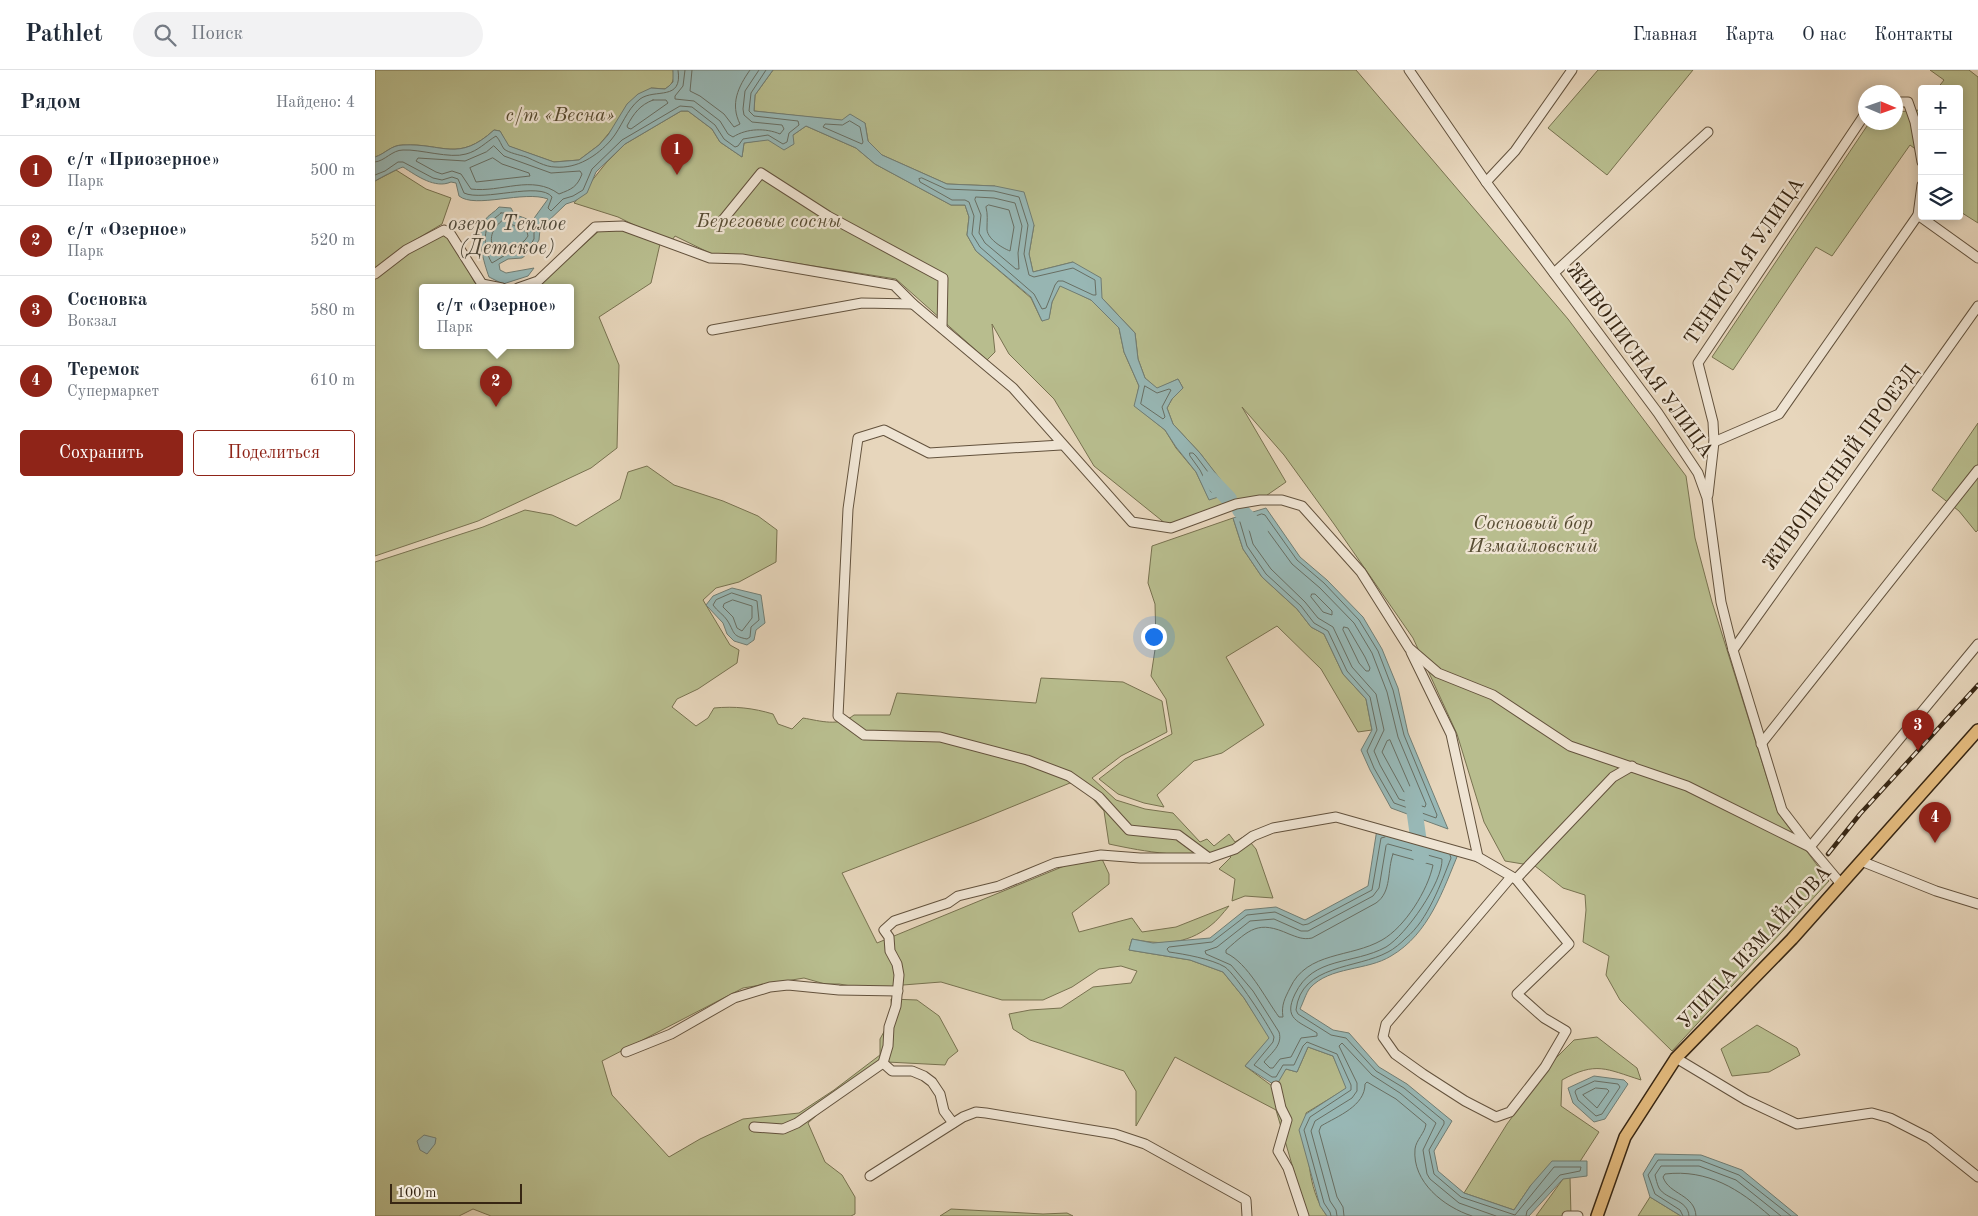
<!DOCTYPE html>
<html lang="ru">
<head>
<meta charset="utf-8">
<style>
  :root { --surface:#fff; --page:#f2f2f3; --text:#1f2937; --muted:#747a83; --line:#e0e1e3; --accent:#8f2418 }
  body { margin:0; font-family:"Old Standard TT",serif; background:var(--page); color:var(--text) }
  .controls { position:absolute; right:15px; top:15px; display:grid; overflow:hidden; border-radius:5px; box-shadow:0 2px 12px #0003 }
  .controls button { width:45px; height:45px; display:grid; place-items:center; padding:0; border:0; border-bottom:1px solid var(--line); background:var(--surface); color:var(--text); font:25px sans-serif }
  .compass { position:absolute; left:1483px; top:15px; width:45px; height:45px; border-radius:50%; background:var(--surface); box-shadow:0 2px 12px #0003; rotate:92deg }
  .scale { position:absolute; left:15px; bottom:12px; width:132px; box-sizing:border-box; padding-left:5px; border:2px solid #372613; border-top:0; font-size:14px; line-height:18px; white-space:nowrap; color:#372613; -webkit-text-stroke:4px #efe4d3; paint-order:stroke }
  .you { position:absolute; left:778px; top:566px; width:18px; height:18px; margin:-12px; border:4px solid #fff; border-radius:50%; background:#1a73e8; box-shadow:0 0 0 8px #1a73e833 }
  .badge { display:grid; place-items:center; width:32px; height:32px; border-radius:50%; background:var(--accent); color:#fff; font-size:16px; font-weight:700 }
  .pin { position:absolute; translate:-50% -41px; filter:drop-shadow(0 1px 2px #0008) }
  .pin::after { content:''; position:absolute; top:26px; width:18px; height:15px; background:inherit; clip-path:polygon(0 0,100% 0,50% 100%) }
  .popup { position:absolute; left:44px; top:214px; width:155px; height:65px; box-sizing:border-box; display:grid; place-content:center; border-radius:5px; background:var(--surface); filter:drop-shadow(0 1px 4px #0005); font-size:16px; white-space:nowrap; color:var(--muted) }
  .popup b { font-size:19px; color:var(--text) }
  .popup::after { content:''; position:absolute; left:50%; top:100%; margin-left:-10px; border:10px solid transparent; border-top-color:var(--surface) }
  .list { margin:0; padding:0; list-style:none }
  h2 { display:flex; justify-content:space-between; align-items:center; height:65px; margin:0; padding:0 20px; font-size:21px }
  h2 small { font-size:16px; font-weight:400; color:var(--muted) }
  .list li { display:grid; grid-template-columns:32px 1fr auto; gap:15px; align-items:center; box-sizing:border-box; height:70px; padding:0 20px; border-top:1px solid var(--line) }
  .list b { display:block; font-size:19px; white-space:nowrap }
  .list p { margin:0; font-size:16px; white-space:nowrap; color:var(--muted) }
  .list em { font-size:16px; font-style:normal; color:var(--muted) }
  .actions { display:flex; gap:10px; padding:15px 20px }
  .actions a { flex:1; padding:11px 0; border:1px solid var(--accent); border-radius:5px; text-align:center; font-size:18px; color:var(--accent) }
  .actions .main { background:var(--accent); color:#fff }
  .icon { flex:none; width:28px; height:28px; fill:none; stroke:currentColor; stroke-width:2; stroke-linecap:round; stroke-linejoin:round }
  .map { position:relative; flex:none; width:1603px; height:1146px; overflow:hidden }
  header { display:flex; align-items:center; gap:30px; box-sizing:border-box; height:70px; padding:0 25px; background:var(--surface); border-bottom:1px solid var(--line) }
  header strong { font-size:24px }
  nav { display:flex; gap:28px; margin-inline-start:auto; font-size:18px }
  .search { width:350px; height:45px; background:var(--page); display:flex; align-items:center; gap:12px; box-sizing:border-box; padding:0 18px; border-radius:28px; color:var(--muted); font-size:19px }
  main { display:flex }
  aside { flex:1; background:var(--surface) }
  .map>svg:first-child { display:block }
</style>
</head>
<body>
<header>
<strong>Pathlet</strong>
<div class="search"><svg class="icon" aria-label="search" viewBox="0 0 24 24"><circle cx="10" cy="10" r="6"/><path d="M15 15l6 6"/></svg>Поиск</div>
<nav><a>Главная</a><a>Карта</a><a>О нас</a><a>Контакты</a></nav>
</header>
<main>
<aside>
<h2>Рядом<small>Найдено: 4</small></h2>
<ul class="list">
<li><span class="badge">1</span><div><b>с/т «Приозерное»</b><p>Парк</p></div><em>500 m</em></li>
<li><span class="badge">2</span><div><b>с/т «Озерное»</b><p>Парк</p></div><em>520 m</em></li>
<li><span class="badge">3</span><div><b>Сосновка</b><p>Вокзал</p></div><em>580 m</em></li>
<li><span class="badge">4</span><div><b>Теремок</b><p>Супермаркет</p></div><em>610 m</em></li>
</ul>
<div class="actions"><a class="main">Сохранить</a><a>Поделиться</a></div>
</aside>
<div class="map">
<svg width="1603" height="1146" viewBox="0 0 1603 1146">
  <rect width="100%" height="100%" fill="#e7d6bc"/>
  <filter id="stains"><feTurbulence type="fractalNoise" baseFrequency=".004" numOctaves="4"/><feColorMatrix values="0 0 0 0 .2 0 0 0 0 .09 0 0 0 0 .02 0 0 0 .5 -.17"/></filter>
  <radialGradient id="worn" r=".72"><stop offset=".6" stop-color="#630" stop-opacity="0"/><stop offset="1" stop-color="#630" stop-opacity=".3"/></radialGradient>
  <g fill="#b8bd8e" stroke="#787250">
    <path d="M0,0H298C300,9 298,14 290,19L276,18L239,57L224,75L204,90L179,92L133,76L125,61L119,60C83,93 68,73 28,75C16,75 10,84 0,87Z"/>
    <polygon points="398,0 981,0 1193,249 1311,406 1320,468 1337,532 1403,743 1454,811 1297,981 1245,930 1231,905 1234,886 1208,872 1211,840 1210,825 1188,818 1160,796 1130,791 1109,752 1082,664 1038,568 959,454 909,385 867,337 911,412 885,430 796,458 719,396 679,329 634,284 617,254 620,282 612,290 521,209 369,185 339,185 300,166 295,173 243,147 199,133 231,93 250,74 306,41 313,41 337,59 345,72 367,87 369,73 418,65 431,56 481,78 500,94 576,135 590,135 594,147 592,165 601,181 656,228 667,251 674,248 677,232 685,215 716,230 744,258 749,282 764,316 760,336 790,360 801,378 821,402 834,429 855,423 825,383 798,354 792,338 797,329 808,318 803,309 782,319 770,308 763,289 760,263 727,228 698,192 658,202 654,184 659,155 620,116 572,114 507,85 493,71 490,53 379,41 380,25"/>
    <polygon points="1223,0 1318,0 1232,105 1173,58"/>
    <polygon points="1555,0 1594,0 1603,7 1603,153 1584,141 1584,19 1562,19 1569,10"/>
    <polygon points="1547,39 1547,84 1535,75 1457,186 1441,177 1358,300 1337,287 1494,53 1520,52 1521,42 1545,40"/>
    <polygon points="21,100 51,119 76,128 67,154 30,176 0,199 0,111"/>
    <polygon points="240,158 266,164 285,174 276,213 224,247 244,295 242,378 216,398 103,451 0,486 0,208 32,183 69,164 77,171 100,213 113,218 47,218 47,276 195,276 195,218 161,218 225,160"/>
    <polygon points="1603,353 1603,460 1601,462 1584,441 1557,420"/>
    <path d="M272,396L299,415L348,431L383,446L402,460L401,492L364,512L341,518L328,530L355,575L364,580L362,593L323,619L302,629L297,637L321,656L333,648L339,638C360,636 378,638 398,644L403,654L417,659L428,648C446,651 464,657 479,645H515L522,623L661,633L666,608L748,612L787,631L792,662L746,686L717,708L741,730L770,739L798,743L825,772L832,769L839,776L854,764L860,772L870,766L881,779L898,828L870,826L857,831L860,809L844,799L856,787L849,781C812,789 771,782 734,774L729,741L706,716L695,713L602,751L467,803L502,873L699,792L727,789L734,804V814L697,843L704,862L757,848L767,862L801,857L854,836C848,843 842,851 835,856C811,875 786,875 757,869L754,880L815,890L848,902L869,928L895,968L870,996L897,1016L911,999L922,1002L933,977L958,986L972,1018L931,1043C933,1077 931,1118 952,1146H932L901,1040L800,987L761,1056V1021L749,1001L655,970L638,959L634,944L655,940L686,938L718,917L756,913L762,901L746,896L724,899L697,917L668,930H627L566,912L528,915L512,922L464,914H450L429,908L368,918L227,991L237,1025L294,1087L325,1069L368,1049L424,1043L459,1020L505,985V969L517,947L516,929L542,930L564,946L583,981L573,989L570,995L512,992L472,1018L433,1053L450,1092L467,1105L480,1127V1144L476,1146H116L98,1139L84,1146H0V492L108,457L150,440L177,445L201,456L245,429L253,402Z"/>
    <polygon points="858,448 868,479 887,507 922,539 936,557 949,564 968,604 991,629 997,660 983,662 946,599 902,556 851,587 889,655 847,683 819,691 782,725 789,737 769,733 743,724 724,709 750,689 797,664 791,629 776,606 781,573 780,534 773,513 777,476"/>
    <polygon points="1382,955 1422,978 1425,985 1394,1002 1357,1006 1346,979"/>
    <path d="M1222,967L1262,998L1266,1010C1231,999 1221,991 1187,1010L1186,1036L1224,1062L1195,1107L1196,1146H1161L1188,1109L1156,1115L1139,1140L1089,1123L1132,1054L1180,989L1199,970Z"/>
    <polygon points="1275,1127 1306,1146 1263,1146"/>
    <polygon points="576,1139 668,1144 692,1143 698,1146 565,1146"/>
  </g>
  <g fill="#98b8b6" stroke="#717e75">
    <path d="M298,0H398L380,25L379,41L467,50L475,44L490,53L493,71L507,85L572,114L620,116L649,122L659,155L654,184L658,202L698,192L726,208L727,228L760,263L763,289L770,308L782,318L803,309L808,318L797,329L792,338L798,354L825,383L856,423L834,430L821,402L801,377L790,360L759,336L764,316L749,282L744,258L716,230L685,216L677,232L674,249L667,251L656,227L601,181L592,165L594,147L590,135H576L500,94L481,78L431,56L418,65L419,74L409,80L393,70L369,73L367,87L345,72L337,59L313,41H306L250,74L221,102L212,123L200,131L191,134L165,159L164,170L158,180L147,188L133,189L124,194L125,200L131,203L159,198L153,206L128,214L114,207C109,193 100,164 110,150C113,145 120,142 124,137L136,138L139,144L157,151L173,129C149,120 100,139 84,126L81,113L76,112C60,119 42,106 28,97C24,98 3,109 0,111V87C10,84 16,75 28,75C68,73 83,93 119,60L125,61L134,76L179,92L204,90L224,75L233,65L252,34L263,24L276,18L290,19L294,16L298,12Z"/>
    <polygon points="891,438 925,487 952,510 988,547 1007,579 1023,618 1033,663 1073,759 1016,738 995,700 986,680 997,660 991,629 968,604 949,564 936,557 922,539 887,507 868,479 858,448"/>
    <polygon points="357,518 386,525 390,553 381,560 379,570 372,575 359,571 352,564 348,553 331,535 338,526"/>
    <path d="M1002,759L1084,782C1068,820 1054,864 1016,886C992,901 955,896 935,918C931,923 928,933 925,939L958,960L974,963L1004,997L1032,1014L1077,1051L1059,1081L1063,1101L1089,1123L1139,1140L1156,1115L1177,1091H1212V1106L1188,1109L1154,1146H952L945,1136L924,1060L931,1044L971,1018L958,986L933,977L922,1002L911,999L901,1016L870,996L894,968L869,928L848,902L815,890L754,880L757,869L778,873L835,868L870,840L901,837L930,850L993,816Z"/>
    <polygon points="1219,1006 1249,1010 1253,1014 1230,1049 1219,1052 1198,1033 1193,1018"/>
    <polygon points="49,1065 61,1068 60,1074 52,1084 45,1080 42,1071"/>
    <polygon points="1280,1084 1326,1085 1367,1100 1423,1146 1306,1146 1275,1127 1268,1104"/>
  </g>
  <g fill="none" stroke-linecap="round" stroke-linejoin="round">
    <g stroke="#686f64" stroke-width="1">
      <path d="M310,0L308,16L300,26V29L319,31L345,51L353,64L358,67C372,58 391,58 405,64L409,59L407,55L377,52L369,45L368,39L370,21L384,0"/>
      <path d="M317,0L315,21L325,26L349,44L359,57L365,54C355,34 363,17 375,0"/>
      <path d="M278,30H291L293,33L256,59L253,58L252,56C259,43 265,35 278,30Z"/>
      <polygon points="475,51 485,57 488,72 487,74 448,57 450,54 467,55"/>
      <path d="M119,76L129,86L176,103L205,101L207,104C202,117 197,119 184,124C157,104 126,123 96,119L86,104L77,101L67,104L61,102L41,91L43,88L90,91L111,82Z"/>
      <polygon points="118,88 127,94 154,103 155,106 101,112 95,98"/>
      <path d="M0,92C10,91 17,80 28,80C45,79 75,89 91,84C103,81 111,72 121,66C125,70 126,75 129,79C134,83 145,85 151,87C159,90 170,97 180,97C202,99 222,86 236,70C247,57 251,40 265,29C280,18 308,32 303,0"/>
      <path d="M0,105L10,101L23,92H28L58,108L67,110L77,107L83,109L89,123C108,132 165,111 177,127L173,138L176,141L188,129L198,126L208,120L217,99L247,70L305,36L317,37L340,55L349,69L360,77L363,76L368,69L393,65L408,74L412,72L414,63L424,55L423,51L379,46L374,41L376,23L391,0"/>
      <polygon points="547,108 571,119 619,121 644,127 653,155 649,184 654,205 659,207 698,198 720,210 721,225 718,225 688,211 683,211 680,215 671,238 667,239 659,224 605,177 597,164 599,146 594,132 590,130 577,130 545,112 544,109"/>
      <polygon points="601,127 619,128 640,133 647,156 643,183 644,199 641,199 610,173 604,163 606,145 600,130"/>
      <path d="M614,135L634,140L639,157L635,181C627,178 611,168 612,158C612,150 613,145 611,137Z"/>
      <path d="M126,143H132L137,149L159,156V169L154,177L145,183L132,184L117,193C111,184 107,165 114,154C116,150 122,147 126,143Z"/>
      <path d="M128,150L152,162L153,166C146,178 133,178 121,182C112,170 117,158 128,150Z"/>
      <polygon points="770,316 782,323 794,319 796,320 787,337 790,347 788,349 766,334"/>
      <polygon points="815,383 818,383 821,386 845,418 845,421 836,422 825,400 815,386"/>
      <polygon points="887,444 890,445 922,490 949,513 984,550 1003,581 1018,620 1029,665 1062,745 1061,748 1019,733 999,698 992,681 1002,660 995,627 972,601 953,561 939,553 926,536 891,504 872,476 865,452"/>
      <polygon points="885,452 887,453 917,494 945,518 979,553 997,583 1012,622 1023,667 1051,734 1050,737 1024,729 1005,695 999,681 1009,660 1001,624 977,597 958,557 943,548 930,532 896,499 878,474 873,456"/>
      <path d="M357,523L382,531L384,550L376,557L375,567L372,569C356,566 360,562 352,550C349,545 342,541 338,535L341,530Z"/>
      <polygon points="937,524 940,524 957,541 957,545 948,542 936,527"/>
      <polygon points="358,530 377,536 377,548 367,561 362,558 358,547 348,537 349,534"/>
      <polygon points="969,557 973,558 990,587 995,598 994,601 991,601 984,593 968,560"/>
      <polygon points="1015,670 1037,721 1036,724 1029,722 1007,682 1012,671"/>
      <path d="M1013,774L1067,789C1068,812 1031,865 1011,877C978,895 938,886 920,924C908,949 923,951 942,963V966L926,968L916,987L905,989L898,998H895L889,992C896,983 908,975 904,962L878,921L856,895L831,884L830,881L842,877L875,851L899,849L926,861H933L998,826L1004,818L1011,776Z"/>
      <path d="M1018,784L1058,795C1053,820 1030,857 1007,870C976,888 932,881 915,918C910,928 906,935 908,947H904C890,928 873,893 851,883V880C875,859 883,850 914,864C922,867 928,870 937,868L1001,833C1017,822 1012,800 1018,784Z"/>
      <path d="M1075,785L1076,788C1066,813 1053,850 1031,868C1026,873 1019,879 1013,882C982,899 926,894 921,940L923,944L956,965L971,968L1001,1001L1029,1018L1069,1051V1054L1054,1080L1059,1104L1086,1127L1140,1145L1179,1097H1206L1205,1101L1185,1105L1152,1141L1151,1146"/>
      <polygon points="1220,1011 1243,1014 1245,1017 1227,1044 1221,1046 1203,1030 1200,1022 1201,1020"/>
      <polygon points="1221,1018 1232,1019 1234,1021 1222,1038 1208,1025"/>
      <path d="M956,1146L955,1142L949,1133L929,1060L935,1047L976,1020V1015L962,984L932,972L928,976L919,995H908L901,1007H897L879,995L898,972L899,967C893,954 861,905 850,897C837,889 809,884 794,882L792,879L794,877L837,872L872,845L900,842L928,855L933,854L997,820L1006,768L1010,767"/>
      <polyline points="962,1146 961,1140 955,1131 936,1061 940,1051 977,1028 982,1021 982,1013 964,976 967,973 997,1005 1025,1023 1061,1053 1048,1080 1052,1104 1055,1109 1084,1133 1121,1146"/>
      <path d="M969,1146L968,1137L962,1127L944,1061L946,1056C963,1046 990,1036 990,1014L992,1012L1021,1029L1051,1054C1050,1063 1041,1070 1040,1079C1037,1112 1069,1137 1097,1146"/>
      <polyline points="1308,1146 1305,1140 1280,1124 1273,1105 1283,1090 1325,1090 1364,1105 1416,1146"/>
      <path d="M1314,1146C1313,1129 1291,1130 1284,1118C1282,1114 1281,1109 1280,1105L1286,1096H1324L1361,1110L1406,1146"/>
      <path d="M1321,1146C1320,1124 1294,1125 1288,1107L1290,1104C1333,1099 1364,1119 1395,1146"/>
    </g>
    <g stroke="#98b8b6" stroke-width="16">
      <polyline points="835,409 854,429"/>
      <polyline points="865,440 885,460"/>
      <polyline points="1037,724 1046,787"/>
    </g>
    <g stroke="#63523d" stroke-width="11">
      <g id="minor">
        <polyline points="1034,0 1111,112 1283,343 1323,403 1332,428 1346,532 1358,580 1407,740 1433,774"/>
        <polyline points="1520,32 1533,32 1540,52 1547,92"/>
        <polyline points="1111,112 1140,81 1197,0"/>
        <polyline points="1547,115 1543,145 1603,188"/>
        <polyline points="347,151 386,103 453,146 568,208 567,258"/>
        <polyline points="1179,203 1333,62"/>
        <polyline points="0,204 31,180 69,160 76,165 107,214 127,218"/>
        <polyline points="143,218 163,211 220,157 248,156 335,188 367,189 519,215 538,234 638,318 757,452 796,458 861,434 885,430 907,430 927,436 986,502 1034,578 1063,603 1118,625 1195,676 1312,716 1435,777"/>
        <polyline points="337,260 487,233 538,234"/>
        <polyline points="1339,372 1338,352 1323,293 1490,44"/>
        <polyline points="686,375 554,383 509,360 483,368 473,439 463,646 489,665 565,667 652,690 694,706 724,727 754,760 803,765 834,788"/>
        <polyline points="1333,425 1339,372 1404,344 1543,145"/>
        <polyline points="1358,580 1603,236"/>
        <polyline points="1036,582 1076,664 1103,787"/>
        <polyline points="1386,674 1603,400"/>
        <polyline points="1486,791 1561,821 1603,834"/>
        <polyline points="1136,807 1011,954 1008,967 1020,984 1048,1004 1090,1031 1121,1047 1135,1042 1170,997 1191,961 1169,948 1142,924 1194,874 1141,809"/>
        <polyline points="1466,814 1435,777 1603,574"/>
        <polyline points="251,982 296,964 359,928 395,917 413,915 464,920 523,921"/>
        <polyline points="1301,988 1371,1030 1422,1054 1497,1043 1515,1048 1554,1068 1603,1107"/>
        <polyline points="508,993 517,1001 537,1001 549,1006 557,1012 565,1024 569,1041 578,1053"/>
        <polyline points="901,1016 906,1038 912,1050 903,1081 913,1098 929,1146"/>
        <polyline points="379,1057 408,1059 422,1053 508,993 513,976 514,957 521,936 524,905 522,894 515,881 514,867 509,860 519,851 573,833 583,826 624,816 680,793 726,785 765,788 834,788 860,779 878,766 898,758 961,747 1103,787 1141,809 1238,707 1257,696"/>
        <polyline points="495,1106 588,1047 601,1042 611,1043 740,1064 770,1074 871,1130 872,1146"/>
        <polyline points="1192,1146 1203,1146"/>
      </g>
    </g>
    <g stroke="#372613" stroke-width="14">
      <polyline id="major" points="1222,1146 1250,1067 1301,988 1417,869 1603,660"/>
    </g>
    <use href="#minor" stroke="#efe4d3" stroke-width="9"/>
    <use href="#major" stroke="#e4bb7e" stroke-width="11"/>
    <g stroke="#372613" stroke-width="4.5">
      <polyline id="rail" points="1453,784 1485,744 1603,615"/>
    </g>
    <use href="#rail" stroke="#efe4d3" stroke-width="2.5" stroke-dasharray="8" stroke-linecap="butt"/>
  </g>
  <g text-anchor="middle" dominant-baseline="central" stroke-width="4.5" stroke-linejoin="round" paint-order="stroke">
    <g font-size="20" font-style="italic" fill="#574c32" stroke="#efe4d3">
      <text x="185" y="46">с/т «Весна»</text>
      <text x="394" y="152">Береговые сосны</text>
      <text x="1158" y="454">Сосновый бор<tspan x="1158" dy="23">Измайловский</tspan></text>
    </g>
    <g font-size="20" fill="#372613" stroke="#efe4d3">
      <text transform="translate(1370 192) rotate(-56)">ТЕНИСТАЯ УЛИЦА</text>
      <text transform="translate(1264 291) rotate(54)">ЖИВОПИСНАЯ УЛИЦА</text>
      <text transform="translate(1466 398) rotate(-54)">ЖИВОПИСНЫЙ ПРОЕЗД</text>
      <text transform="translate(1380 878) rotate(-47)">УЛИЦА ИЗМАЙЛОВА</text>
    </g>
    <g font-size="21" font-style="italic" fill="#4f4a3c" stroke="#efe4d3">
      <text x="132" y="154">озеро Теплое<tspan x="132" dy="24">(Детское)</tspan></text>
    </g>
  </g>
  <rect width="100%" height="100%" filter="url(#stains)"/>
  <rect width="100%" height="100%" fill="url(#worn)"/>
</svg>
<div class="controls">
<button>+</button>
<button>−</button>
<button><svg class="icon" aria-label="layers" viewBox="0 0 24 24"><path d="M12 4l9 5-9 5-9-5zM3 14l9 5 9-5"/></svg></button>
</div>
<svg class="compass" viewBox="-18 -18 36 36"><path d="M0-13l5 13h-10z" fill="#e53935"/><path d="M0 13l5-13h-10z" fill="#747a83"/></svg>
<div class="scale">100 m</div>
<div class="you"></div>
<div class="pin badge" style="left:302px;top:105px">1</div>
<div class="pin badge" style="left:121px;top:337px">2</div>
<div class="popup"><b>с/т «Озерное»</b>Парк</div>
<div class="pin badge" style="left:1543px;top:681px">3</div>
<div class="pin badge" style="left:1560px;top:773px">4</div>
</div>
</main>
</body>
</html>
